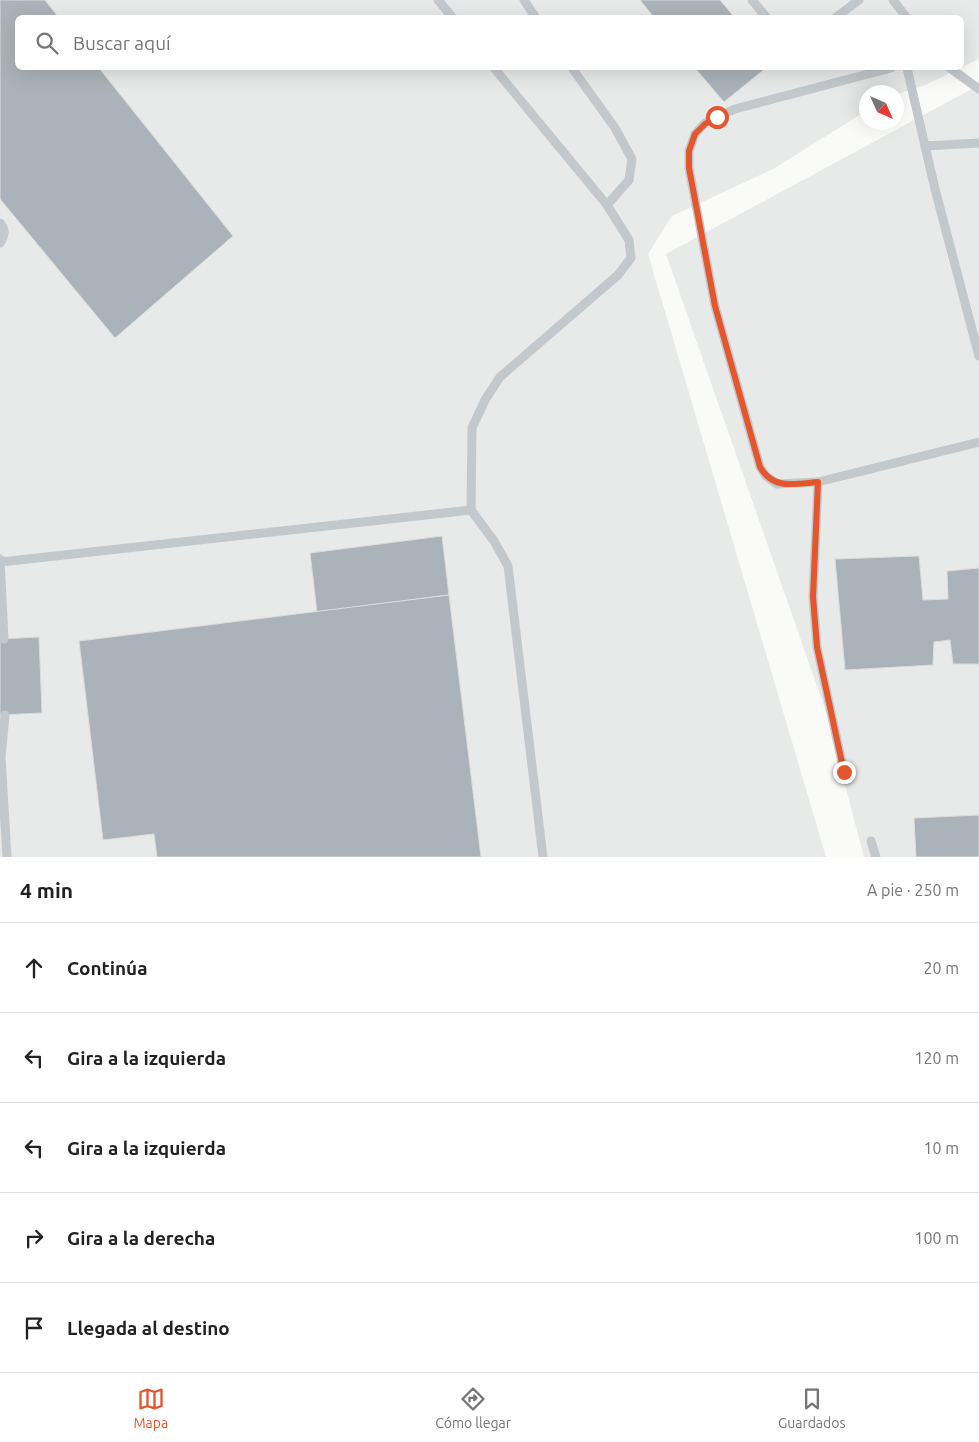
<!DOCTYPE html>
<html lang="es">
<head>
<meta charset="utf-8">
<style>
  :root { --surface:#fff; --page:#f6f6f6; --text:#222; --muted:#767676; --line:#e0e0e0; --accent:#e4572e }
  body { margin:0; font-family:Ubuntu,sans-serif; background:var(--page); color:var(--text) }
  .compass { position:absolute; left:859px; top:85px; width:45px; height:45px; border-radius:50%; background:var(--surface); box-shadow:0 5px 20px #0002; rotate:135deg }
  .stop { position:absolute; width:15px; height:15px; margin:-11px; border:4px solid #e4572e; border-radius:50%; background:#fff }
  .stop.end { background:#e4572e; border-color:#fff; box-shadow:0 1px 5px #0008 }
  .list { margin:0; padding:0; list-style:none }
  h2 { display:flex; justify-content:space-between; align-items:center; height:65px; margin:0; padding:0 20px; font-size:21px }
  h2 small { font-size:16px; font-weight:400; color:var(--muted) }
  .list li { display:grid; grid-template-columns:32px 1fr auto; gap:15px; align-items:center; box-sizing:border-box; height:90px; padding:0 20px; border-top:1px solid var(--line) }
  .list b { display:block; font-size:19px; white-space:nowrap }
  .list em { font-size:16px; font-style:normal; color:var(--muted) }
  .icon { flex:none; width:28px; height:28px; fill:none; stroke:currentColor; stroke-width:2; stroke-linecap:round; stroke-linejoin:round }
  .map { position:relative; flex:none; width:979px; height:857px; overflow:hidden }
  .search { position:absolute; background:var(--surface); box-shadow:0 5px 20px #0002; left:15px; right:15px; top:15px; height:55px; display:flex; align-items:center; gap:12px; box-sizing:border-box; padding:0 18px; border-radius:8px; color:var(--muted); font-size:19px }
  .sheet { height:515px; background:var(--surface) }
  nav { display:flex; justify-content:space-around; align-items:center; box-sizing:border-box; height:70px; border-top:1px solid var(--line); background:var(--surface); font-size:14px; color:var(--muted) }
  nav a { display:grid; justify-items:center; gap:2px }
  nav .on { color:var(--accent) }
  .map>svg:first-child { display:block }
</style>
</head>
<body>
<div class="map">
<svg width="979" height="857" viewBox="0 0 979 857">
  <rect width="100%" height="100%" fill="#fafaf8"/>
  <g fill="#e8e9e9" fill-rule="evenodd">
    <path d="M0,0H979V59L923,86L897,94L866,92V111L773,169L672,216L648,254L826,857H0ZM18,18H962V68H18Z"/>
    <polygon points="979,85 979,857 864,857 825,709 666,254"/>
  </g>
  <g fill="#aab3b9" stroke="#dcdcda">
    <polygon points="0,0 45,0 59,18 18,18 18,68 99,68 233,236 115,338 0,199"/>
    <polygon points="640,0 720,0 735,18 652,18 653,16"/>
    <polygon points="695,68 766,68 724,102"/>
    <polygon points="442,536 449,595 317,612 310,553"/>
    <polygon points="919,556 923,600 948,599 947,571 979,568 979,664 953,664 950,640 934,642 933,665 845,670 835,559"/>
    <polygon points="449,595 481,857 157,857 154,834 103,840 79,641"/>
    <polygon points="39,637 42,713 0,715 0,639"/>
    <polygon points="979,815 979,857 916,857 914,818"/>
  </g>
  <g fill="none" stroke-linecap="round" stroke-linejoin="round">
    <g stroke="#c3c8cc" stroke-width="9">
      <polyline points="438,0 453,18"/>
      <polyline points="524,0 536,18"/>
      <polyline points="752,0 767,18"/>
      <polyline points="893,0 907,18"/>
      <polyline points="835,18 859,0"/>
      <polyline points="572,68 615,128 632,159 629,180 607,205"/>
      <polyline points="891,68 735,109 717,117 705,123 695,134 689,151 689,168 715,306 760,467 766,476 777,484 818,482 979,442"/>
      <polyline points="907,68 935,189 979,356"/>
      <polyline points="950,68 979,89"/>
      <polyline points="925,146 979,143"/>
      <path d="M0,223C6,230 5,235 0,243"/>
      <polyline points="818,482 813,597 817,647 844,772"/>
      <polyline points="471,510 494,541 508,566 543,857"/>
      <polyline points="0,559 4,639"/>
      <polyline points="1,562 471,510 472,428 485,400 500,377 618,275 631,258 629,240 607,205 494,68"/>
      <polyline points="5,715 1,757 7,857"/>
      <polyline points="871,841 876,857"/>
    </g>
  </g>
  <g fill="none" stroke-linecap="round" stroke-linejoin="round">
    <path stroke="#e4572e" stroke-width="6" d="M717,117L705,124L695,134L689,151V168L715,306L760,467C773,490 794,484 818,482L813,597L817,647L844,772"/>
  </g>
</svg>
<svg class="compass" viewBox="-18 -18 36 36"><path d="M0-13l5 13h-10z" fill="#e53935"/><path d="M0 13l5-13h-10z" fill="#767676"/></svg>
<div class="stop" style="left:717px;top:117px"></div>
<div class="stop end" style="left:844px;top:772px"></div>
<div class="search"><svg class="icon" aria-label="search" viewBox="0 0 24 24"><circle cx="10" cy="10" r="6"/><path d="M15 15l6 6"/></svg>Buscar aquí</div>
</div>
<section class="sheet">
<h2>4 min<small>A pie · 250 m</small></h2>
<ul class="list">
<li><svg class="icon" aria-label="ahead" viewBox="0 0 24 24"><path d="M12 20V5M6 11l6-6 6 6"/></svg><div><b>Continúa</b></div><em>20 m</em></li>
<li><svg class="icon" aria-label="left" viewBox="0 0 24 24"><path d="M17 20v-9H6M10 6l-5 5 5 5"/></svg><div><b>Gira a la izquierda</b></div><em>120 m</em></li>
<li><svg class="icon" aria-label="left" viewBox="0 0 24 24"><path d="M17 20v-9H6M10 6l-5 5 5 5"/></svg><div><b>Gira a la izquierda</b></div><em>10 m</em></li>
<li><svg class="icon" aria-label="right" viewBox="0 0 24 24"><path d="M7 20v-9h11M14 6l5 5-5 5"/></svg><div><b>Gira a la derecha</b></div><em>100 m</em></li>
<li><svg class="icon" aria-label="arrive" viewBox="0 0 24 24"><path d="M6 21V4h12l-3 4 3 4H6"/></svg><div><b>Llegada al destino</b></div></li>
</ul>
</section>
<nav>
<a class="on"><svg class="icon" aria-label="map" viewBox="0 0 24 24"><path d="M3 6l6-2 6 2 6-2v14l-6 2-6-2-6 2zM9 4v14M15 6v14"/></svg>Mapa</a>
<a><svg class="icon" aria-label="directions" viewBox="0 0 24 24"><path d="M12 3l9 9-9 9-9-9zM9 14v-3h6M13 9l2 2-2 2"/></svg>Cómo llegar</a>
<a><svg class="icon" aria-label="saved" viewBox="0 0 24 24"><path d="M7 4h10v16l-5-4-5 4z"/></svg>Guardados</a>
</nav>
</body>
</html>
